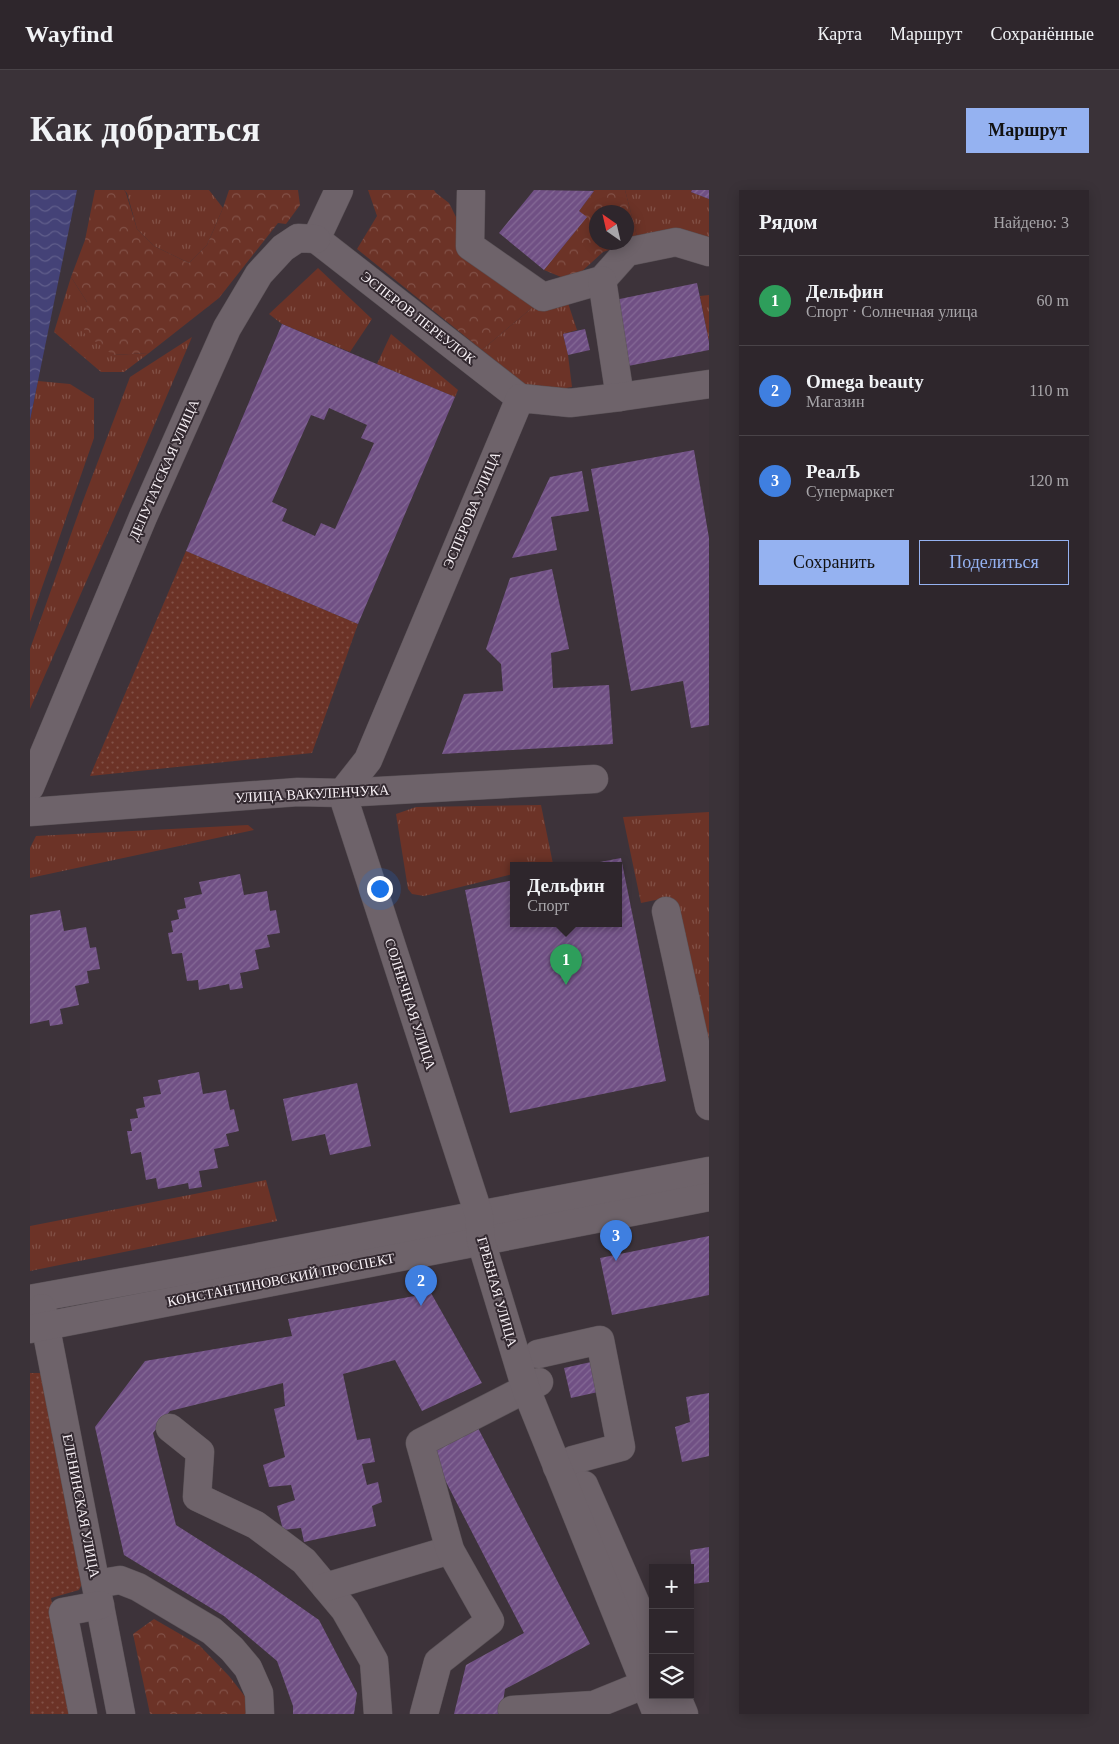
<!DOCTYPE html>
<html lang="ru">
<head>
<meta charset="utf-8">
<style>
  :root { --surface:#2e262c; --page:#3a3238; --text:#f1f3f6; --muted:#a7a5a9; --line:#494348; --accent:#95b2f1 }
  body { margin:0; font-family:"Times New Roman",serif; background:var(--page); color:var(--text) }
  .controls { position:absolute; right:15px; bottom:15px; display:grid; overflow:hidden; border-radius:0px; box-shadow:0 2px 12px #0003 }
  .controls button { width:45px; height:45px; display:grid; place-items:center; padding:0; border:0; border-bottom:1px solid var(--line); background:var(--surface); color:var(--text); font:25px sans-serif }
  .compass { position:absolute; left:559px; top:15px; width:45px; height:45px; border-radius:50%; background:var(--surface); box-shadow:0 2px 12px #0003; rotate:326deg }
  .you { position:absolute; left:349px; top:698px; width:18px; height:18px; margin:-12px; border:4px solid #fff; border-radius:50%; background:#1a73e8; box-shadow:0 0 0 8px #1a73e833 }
  .badge { display:grid; place-items:center; width:32px; height:32px; border-radius:50%; background:var(--accent); color:#fff; font-size:16px; font-weight:700 }
  .pin { position:absolute; translate:-50% -41px; filter:drop-shadow(0 1px 2px #0008) }
  .pin::after { content:''; position:absolute; top:26px; width:18px; height:15px; background:inherit; clip-path:polygon(0 0,100% 0,50% 100%) }
  .popup { position:absolute; left:480px; top:672px; width:112px; height:65px; box-sizing:border-box; display:grid; place-content:center; border-radius:0px; background:var(--surface); filter:drop-shadow(0 1px 4px #0005); font-size:16px; white-space:nowrap; color:var(--muted) }
  .popup b { font-size:19px; color:var(--text) }
  .popup::after { content:''; position:absolute; left:50%; top:100%; margin-left:-10px; border:10px solid transparent; border-top-color:var(--surface) }
  .list { margin:0; padding:0; list-style:none }
  h2 { display:flex; justify-content:space-between; align-items:center; height:65px; margin:0; padding:0 20px; font-size:21px }
  h2 small { font-size:16px; font-weight:400; color:var(--muted) }
  .list li { display:grid; grid-template-columns:32px 1fr auto; gap:15px; align-items:center; box-sizing:border-box; height:90px; padding:0 20px; border-top:1px solid var(--line) }
  .list b { display:block; font-size:19px; white-space:nowrap }
  .list p { margin:0; font-size:16px; white-space:nowrap; color:var(--muted) }
  .list em { font-size:16px; font-style:normal; color:var(--muted) }
  .actions { display:flex; gap:10px; padding:15px 20px }
  .actions a { flex:1; padding:11px 0; border:1px solid var(--accent); border-radius:0px; text-align:center; font-size:18px; color:var(--accent) }
  .actions .main { background:var(--accent); color:#111 }
  .icon { flex:none; width:28px; height:28px; fill:none; stroke:currentColor; stroke-width:2; stroke-linecap:round; stroke-linejoin:round }
  .map { position:relative; flex:none; width:679px; height:1524px; overflow:hidden; border-radius:0px }
  header { display:flex; align-items:center; gap:30px; box-sizing:border-box; height:70px; padding:0 25px; background:var(--surface); border-bottom:1px solid var(--line) }
  header strong { font-size:24px }
  nav { display:flex; gap:28px; margin-inline-start:auto; font-size:18px }
  .intro { display:flex; align-items:center; justify-content:space-between; box-sizing:border-box; height:120px; padding:0 30px }
  h1 { margin:0; font-size:35px }
  .button { padding:12px 22px; border-radius:0px; background:var(--accent); color:#111; font-size:18px; font-weight:700 }
  main { display:flex; gap:30px; padding:0 30px }
  aside { flex:1; background:var(--surface); border-radius:0px; box-shadow:0 2px 12px #0003 }
  .map>svg:first-child { display:block }
</style>
</head>
<body>
<header>
<strong>Wayfind</strong>
<nav><a>Карта</a><a>Маршрут</a><a>Сохранённые</a></nav>
</header>
<div class="intro"><h1>Как добраться</h1><a class="button">Маршрут</a></div>
<main>
<div class="map">
<svg width="679" height="1524" viewBox="0 0 679 1524">
  <defs>
    <pattern id="grass-tufts" width="24" height="20" patternUnits="userSpaceOnUse" patternTransform="scale(1.25)"><rect width="24" height="20" fill="#6c3327"/><path d="M3 7l-1-3M5 7V3M7 7l1-3M15 17l-1-3M17 17v-4M19 17l1-3" fill="none" stroke="#825147"/></pattern>
    <pattern id="forest-crowns" width="20" height="18" patternUnits="userSpaceOnUse" patternTransform="scale(1.25)"><rect width="20" height="18" fill="#6c3327"/><path d="M2 6a3 3 0 1 1 6 0M12 15a3 3 0 1 1 6 0" fill="none" stroke="#825147"/></pattern>
    <pattern id="park-dots" width="8" height="8" patternUnits="userSpaceOnUse" patternTransform="scale(1.25)"><rect width="8" height="8" fill="#6c3327"/><path d="M2 2h.1M6 6h.1" fill="none" stroke="#825147" stroke-width="1.8" stroke-linecap="round"/></pattern>
    <pattern id="water-waves" width="16" height="10" patternUnits="userSpaceOnUse" patternTransform="scale(1.25)"><rect width="16" height="10" fill="#444277"/><path d="M0 5q4-4 8 0t8 0" fill="none" stroke="#605e8b"/></pattern>
    <pattern id="building-hatch" width="6" height="6" patternUnits="userSpaceOnUse" patternTransform="scale(1.25)"><rect width="6" height="6" fill="#705084"/><path d="M-1 1l2-2M0 6l6-6M5 7l2-2" fill="none" stroke="#856a96"/></pattern>
  </defs>
  <rect width="100%" height="100%" fill="#3d333a"/>
  <g fill="url(#grass-tufts)">
    <polygon points="94,0 179,0 193,18 177,55 159,73 124,56 107,39 97,3"/>
    <polygon points="595,0 662,0 661,2 679,9 679,51 608,50"/>
    <polygon points="288,78 342,129 320,162 252,134 239,124"/>
    <polygon points="41,87 57,112 83,165 119,163 94,182 71,182 24,142"/>
    <polygon points="679,105 679,152 670,106"/>
    <polygon points="510,111 538,113 547,140 533,144 538,165 542,197 506,203 452,160"/>
    <polygon points="361,144 428,200 425,207 347,174"/>
    <polygon points="162,147 94,306 0,519 0,459 51,316 100,187"/>
    <polygon points="8,191 40,194 64,209 64,248 0,432 0,230"/>
    <polygon points="511,615 523,674 515,676 484,676 483,684 394,706 382,704 378,699 366,624 386,617"/>
    <polygon points="679,622 679,869 640,707 611,713 593,627"/>
    <polygon points="218,635 224,640 0,688 0,658 6,646"/>
    <polygon points="236,990 247,1031 0,1081 0,1036"/>
  </g>
  <g fill="url(#forest-crowns)" fill-rule="evenodd">
    <polygon points="65,0 94,0 96,3 107,39 124,56 159,73 177,55 193,18 199,0 268,0 270,15 256,34 248,33 189,108 119,163 83,165 54,143 57,112 41,87 55,50"/>
    <polygon points="338,0 404,0 406,3 419,13 430,35 510,111 452,160 327,59 347,26"/>
    <path d="M563,0H595L608,50L573,62L549,84L531,87L514,80L556,28L549,21L564,1ZM566,22H596V52H566Z"/>
    <polygon points="124,1429 169,1455 199,1486 217,1509 217,1524 120,1524 103,1444"/>
  </g>
  <g fill="url(#park-dots)">
    <polygon points="156,361 328,434 282,563 60,586"/>
    <polygon points="0,1183 13,1183 53,1392 49,1400 21,1408 43,1524 0,1524"/>
  </g>
  <polygon fill="url(#water-waves)" points="0,0 47,0 0,230"/>
  <g fill="url(#building-hatch)" fill-rule="evenodd">
    <polygon points="504,0 564,1 549,21 557,27 514,80 469,43"/>
    <polygon points="662,0 679,0 679,9 661,2"/>
    <polygon points="667,93 679,152 679,160 593,177 580,111"/>
    <path d="M252,134L425,207L328,434L156,361ZM299,218L337,235L331,248L344,253L305,339L291,333L285,346L252,331L257,319L242,312L281,225L294,230Z"/>
    <polygon points="555,139 560,160 538,165 533,144"/>
    <polygon points="664,260 679,348 679,535 661,538 653,491 601,501 561,279"/>
    <polygon points="552,281 559,321 521,327 527,360 482,368 520,287"/>
    <polygon points="522,379 539,459 521,463 523,498 579,495 583,554 412,564 434,504 473,501 471,474 456,459 480,388"/>
    <polygon points="591,668 636,891 480,923 435,700 484,690 484,734 588,734 588,676 554,675"/>
    <polygon points="210,684 214,705 237,701 240,721 246,720 250,743 237,745 240,757 225,760 229,779 210,783 213,798 200,800 199,794 169,800 168,790 157,791 152,763 142,764 138,743 143,742 141,731 149,729 147,720 156,718 154,708 172,704 169,692"/>
    <polygon points="30,720 34,741 56,737 60,758 66,757 70,779 57,781 59,793 45,796 49,815 30,819 33,834 20,836 19,830 0,834 0,725"/>
    <polygon points="169,882 173,904 196,900 200,920 204,919 209,941 196,944 199,956 184,959 188,978 169,981 172,997 159,999 158,993 128,999 126,988 116,990 111,962 101,964 97,941 102,941 100,929 108,928 106,919 115,917 113,907 131,904 128,890"/>
    <polygon points="327,893 341,956 300,965 295,944 262,951 253,909"/>
    <polygon points="679,1046 679,1105 582,1125 570,1068"/>
    <polygon points="401,1103 452,1193 392,1221 365,1170 313,1184 327,1250 340,1248 345,1272 332,1274 337,1295 348,1292 352,1312 342,1316 346,1336 274,1352 271,1338 253,1340 247,1316 265,1310 261,1295 239,1297 233,1275 255,1267 244,1219 255,1216 253,1193 140,1221 123,1243 146,1335 226,1386 289,1430 327,1503 324,1524 263,1524 263,1516 247,1471 194,1426 94,1365 65,1237 115,1171 262,1146 258,1129"/>
    <polygon points="561,1172 568,1202 541,1208 534,1178"/>
    <polygon points="679,1203 679,1266 652,1272 645,1237 660,1232 656,1207"/>
    <polygon points="447,1236 560,1454 475,1499 471,1524 424,1524 436,1475 494,1443 400,1261"/>
    <polygon points="679,1357 679,1392 663,1394 660,1360"/>
  </g>
  <g fill="none" stroke-linecap="round" stroke-linejoin="round">
    <g stroke="#5b5358" stroke-width="29">
      <g id="minor">
        <polyline points="441,3 440,56 513,107 572,90 597,62 646,52 679,62"/>
        <polyline points="286,49 490,208"/>
        <polyline points="286,49 309,0"/>
        <polyline points="572,90 590,207"/>
        <polyline points="0,597 113,327 197,138 229,84 253,58 268,48 286,49"/>
        <polyline points="0,622 268,602 312,603 564,589"/>
        <polyline points="636,721 679,916"/>
        <polyline points="0,1109 160,1080 679,981"/>
        <polyline points="12,1118 91,1524"/>
        <polyline points="0,1139 679,1007"/>
        <polyline points="508,1164 570,1150 591,1257 543,1270 527,1277"/>
        <polyline points="140,1238 170,1262 167,1307 226,1335 274,1371 315,1420 344,1471 348,1524"/>
        <polyline points="554,1295 623,1453"/>
        <polyline points="66,1394 90,1390 108,1397 182,1441 202,1459 218,1478 229,1503 230,1524"/>
        <polyline points="296,1397 420,1360"/>
        <polyline points="646,1505 654,1524"/>
        <polyline points="482,1520 564,1515 623,1491"/>
        <polyline points="53,1524 33,1422 70,1415"/>
        <polyline points="394,1524 408,1472 460,1431 420,1360 390,1253 509,1192"/>
        <polyline points="627,1524 496,1199 451,1051 449,1025 312,603 338,570 490,208 540,213 590,207 679,194"/>
      </g>
    </g>
    <use href="#minor" stroke="#6e636a" stroke-width="28"/>
  </g>
  <g text-anchor="middle" dominant-baseline="central" stroke-width="4" stroke-linejoin="round" paint-order="stroke">
    <g font-size="14" fill="#f8f1f6" stroke="#332930">
      <text transform="translate(388 128) rotate(38)">ЭСПЕРОВ ПЕРЕУЛОК</text>
      <text transform="translate(134 280) rotate(-66)">ДЕПУТАТСКАЯ УЛИЦА</text>
      <text transform="translate(442 320) rotate(-67)">ЭСПЕРОВА УЛИЦА</text>
      <text transform="translate(282 604) rotate(-3)">УЛИЦА ВАКУЛЕНЧУКА</text>
      <text transform="translate(380 814) rotate(72)">СОЛНЕЧНАЯ УЛИЦА</text>
      <text transform="translate(251 1090) rotate(-11)">КОНСТАНТИНОВСКИЙ ПРОСПЕКТ</text>
      <text transform="translate(467 1102) rotate(74)">ГРЕБНАЯ УЛИЦА</text>
      <text transform="translate(51 1316) rotate(79)">ЕЛЕНИНСКАЯ УЛИЦА</text>
    </g>
  </g>
</svg>
<div class="controls">
<button>+</button>
<button>−</button>
<button><svg class="icon" aria-label="layers" viewBox="0 0 24 24"><path d="M12 4l9 5-9 5-9-5zM3 14l9 5 9-5"/></svg></button>
</div>
<svg class="compass" viewBox="-18 -18 36 36"><path d="M0-13l5 13h-10z" fill="#e53935"/><path d="M0 13l5-13h-10z" fill="#a7a5a9"/></svg>
<div class="you"></div>
<div class="pin badge" style="left:536px;top:795px;background:#2e9e5b">1</div>
<div class="popup"><b>Дельфин</b>Спорт</div>
<div class="pin badge" style="left:391px;top:1116px;background:#3f7fe0">2</div>
<div class="pin badge" style="left:586px;top:1071px;background:#3f7fe0">3</div>
</div>
<aside>
<h2>Рядом<small>Найдено: 3</small></h2>
<ul class="list">
<li><span class="badge" style="background:#2e9e5b">1</span><div><b>Дельфин</b><p>Спорт · Солнечная улица</p></div><em>60 m</em></li>
<li><span class="badge" style="background:#3f7fe0">2</span><div><b>Omega beauty</b><p>Магазин</p></div><em>110 m</em></li>
<li><span class="badge" style="background:#3f7fe0">3</span><div><b>РеалЪ</b><p>Супермаркет</p></div><em>120 m</em></li>
</ul>
<div class="actions"><a class="main">Сохранить</a><a>Поделиться</a></div>
</aside>
</main>
</body>
</html>
